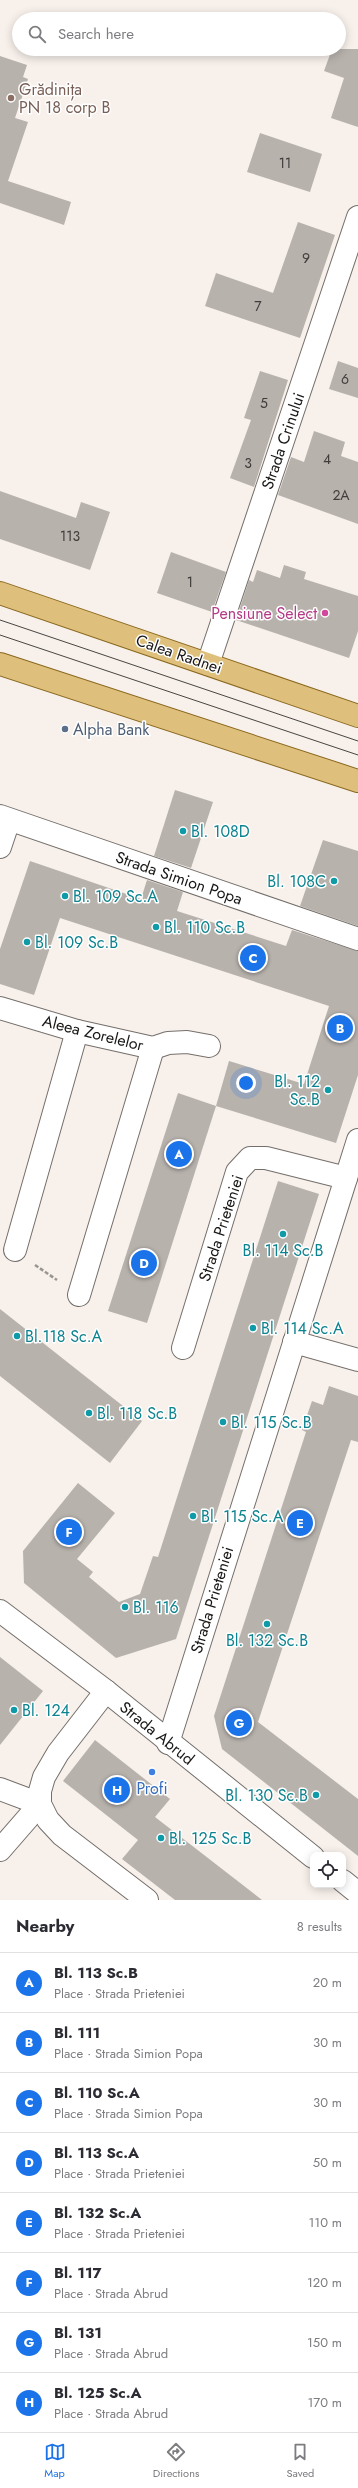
<!DOCTYPE html>
<html lang="en">
<head>
<meta charset="utf-8">
<style>
  :root { --surface:#fff; --page:#f2f2f3; --text:#2b2b33; --muted:#7c7c81; --line:#e1e1e2; --accent:#1a73e8 }
  body { margin:0; font-family:Jost,sans-serif; background:var(--page); color:var(--text) }
  .controls { position:absolute; right:12px; bottom:12px; display:grid; overflow:hidden; border-radius:8px; box-shadow:0 2px 10px #0003 }
  .controls button { width:36px; height:36px; display:grid; place-items:center; padding:0; border:0; border-bottom:1px solid var(--line); background:var(--surface); color:var(--text); font:20px sans-serif }
  .you { position:absolute; left:246px; top:1083px; width:14px; height:14px; margin:-10px; border:3px solid #fff; border-radius:50%; background:#1a73e8; box-shadow:0 0 0 6px #1a73e833 }
  .badge { display:grid; place-items:center; width:26px; height:26px; border-radius:50%; background:var(--accent); color:#fff; font-size:13px; font-weight:700 }
  .pin { position:absolute; translate:-50% -50%; border:2px solid #fff; box-shadow:0 1px 4px #0006 }
  .list { margin:0; padding:0; list-style:none }
  h2 { display:flex; justify-content:space-between; align-items:center; height:52px; margin:0; padding:0 16px; font-size:17px }
  h2 small { font-size:13px; font-weight:400; color:var(--muted) }
  .list li { display:grid; grid-template-columns:26px 1fr auto; gap:12px; align-items:center; box-sizing:border-box; height:60px; padding:0 16px; border-top:1px solid var(--line) }
  .list b { display:block; font-size:15px; white-space:nowrap }
  .list p { margin:0; font-size:13px; white-space:nowrap; color:var(--muted) }
  .list em { font-size:13px; font-style:normal; color:var(--muted) }
  .icon { flex:none; width:22px; height:22px; fill:none; stroke:currentColor; stroke-width:2; stroke-linecap:round; stroke-linejoin:round }
  .map { position:relative; flex:none; width:358px; height:1900px; overflow:hidden }
  .search { position:absolute; background:var(--surface); box-shadow:0 2px 10px #0003; left:12px; right:12px; top:12px; height:44px; display:flex; align-items:center; gap:10px; box-sizing:border-box; padding:0 14px; border-radius:22px; color:var(--muted); font-size:15px }
  .sheet { height:532px; background:var(--surface) }
  nav { display:flex; justify-content:space-around; align-items:center; box-sizing:border-box; height:56px; border-top:1px solid var(--line); background:var(--surface); font-size:11px; color:var(--muted) }
  nav a { display:grid; justify-items:center; gap:2px }
  nav .on { color:var(--accent) }
  .map>svg:first-child { display:block }
</style>
</head>
<body>
<div class="map">
<svg width="358" height="1900" viewBox="0 0 358 1900">
  <rect width="100%" height="100%" fill="#f7f0eb"/>
  <g fill="#b8b2ad">
    <polygon points="332,49 358,49 358,127 331,118 344,78 324,71"/>
    <polygon points="0,56 27,65 23,77 28,79 15,118 28,122 8,181 71,202 64,225 0,203"/>
    <polygon points="260,133 322,154 310,192 247,172"/>
    <polygon points="298,222 335,235 300,338 205,306 216,273 273,293"/>
    <polygon points="338,361 358,368 358,398 329,389"/>
    <polygon points="260,371 288,380 254,487 230,478 251,420 244,418"/>
    <polygon points="314,431 345,442 341,456 358,462 358,524 278,495 291,457 304,462"/>
    <polygon points="0,491 76,518 81,502 110,512 90,570 0,539"/>
    <polygon points="171,552 226,572 212,612 157,593"/>
    <polygon points="284,565 306,572 304,579 358,596 358,631 349,658 236,620 249,580 253,582 257,570 280,578"/>
    <polygon points="175,790 213,802 191,868 154,856"/>
    <polygon points="323,840 358,851 358,926 300,906"/>
    <polygon points="30,861 141,899 147,880 183,892 177,911 286,946 292,930 358,951 358,1075 336,1143 216,1106 229,1061 304,1084 329,1006 60,918 34,995 0,984 0,949"/>
    <polygon points="178,1093 216,1106 147,1323 108,1311"/>
    <polygon points="278,1181 319,1194 176,1639 116,1658 24,1583 23,1551 78,1483 115,1513 77,1559 93,1572 89,1577 119,1602 140,1594 153,1556 158,1557"/>
    <polygon points="0,1309 142,1421 110,1463 0,1376"/>
    <polygon points="329,1386 358,1396 358,1442 351,1440 258,1722 358,1799 358,1856 222,1749 214,1716 306,1432 302,1430 312,1401 323,1405"/>
    <polygon points="0,1657 43,1691 0,1745"/>
    <polygon points="95,1740 170,1799 155,1817 262,1900 175,1900 122,1859 138,1840 63,1781"/>
  </g>
  <g fill="none" stroke-linecap="round" stroke-linejoin="round">
    <g stroke="#756f6b" stroke-width="24">
      <g id="minor">
        <polyline points="208,664 358,217"/>
        <polyline points="0,816 358,939"/>
        <polyline points="0,847 9,820"/>
        <polyline points="0,1008 77,1031 153,1048 168,1043 187,1042 209,1046"/>
        <polyline points="15,1250 77,1031"/>
        <polyline points="79,1295 153,1048"/>
        <polyline points="294,1342 358,1360"/>
        <polyline points="183,1348 237,1172 250,1158 266,1158 346,1178"/>
        <polyline points="0,1611 106,1691 313,1857"/>
        <polyline points="106,1691 58,1753 44,1777 40,1791 40,1804 48,1820 62,1835 147,1900"/>
        <polyline points="168,1743 358,1140"/>
        <polyline points="0,1789 40,1804"/>
        <polyline points="0,1850 40,1804"/>
        <polyline points="343,1881 358,1893"/>
      </g>
    </g>
    <g stroke="#8a681e" stroke-width="24">
      <g id="major">
        <polyline points="0,593 358,716"/>
        <polyline points="0,664 358,781"/>
      </g>
    </g>
    <polyline stroke="#999591" stroke-width="2.5" stroke-dasharray="4 2" stroke-linecap="butt" points="35,1265 57,1280"/>
    <use href="#minor" stroke="#fff" stroke-width="22"/>
    <use href="#major" stroke="#debf7b" stroke-width="22"/>
    <g stroke="#484542" stroke-width="1">
      <polyline points="0,620 358,741"/>
      <polyline points="0,635 358,755"/>
    </g>
  </g>
  <circle fill="#8d6e63" stroke="#fff" stroke-width="1.5" cx="11" cy="98" r="4"/>
  <circle fill="#d1479c" stroke="#fff" stroke-width="1.5" cx="325" cy="613" r="4"/>
  <circle fill="#5c6f8a" stroke="#fff" stroke-width="1.5" cx="65" cy="729" r="4"/>
  <g fill="#0f9aa8" stroke="#fff" stroke-width="1.5">
    <circle cx="183" cy="831" r="4"/>
    <circle cx="334" cy="881" r="4"/>
    <circle cx="65" cy="896" r="4"/>
    <circle cx="156" cy="927" r="4"/>
    <circle cx="27" cy="942" r="4"/>
    <circle cx="328" cy="1090" r="4"/>
    <circle cx="283" cy="1234" r="4"/>
    <circle cx="253" cy="1328" r="4"/>
    <circle cx="17" cy="1336" r="4"/>
    <circle cx="89" cy="1413" r="4"/>
    <circle cx="223" cy="1422" r="4"/>
    <circle cx="193" cy="1516" r="4"/>
    <circle cx="125" cy="1607" r="4"/>
    <circle cx="267" cy="1624" r="4"/>
    <circle cx="14" cy="1710" r="4"/>
    <circle cx="316" cy="1795" r="4"/>
    <circle cx="161" cy="1838" r="4"/>
  </g>
  <circle fill="#3f7fe0" stroke="#fff" stroke-width="1.5" cx="152" cy="1772" r="4"/>
  <g text-anchor="middle" dominant-baseline="central" stroke-width="3" stroke-linejoin="round" paint-order="stroke">
    <g font-size="14" fill="#403d3a">
      <text x="285" y="163">11</text>
      <text x="306" y="258">9</text>
      <text x="258" y="306">7</text>
      <text x="345" y="379">6</text>
      <text x="264" y="403">5</text>
      <text x="327" y="459">4</text>
      <text x="248" y="463">3</text>
      <text x="341" y="495">2A</text>
      <text x="70" y="536">113</text>
      <text x="190" y="582">1</text>
    </g>
    <g font-size="16" fill="#785e54" stroke="#fff" text-anchor="start">
      <text x="19" y="89">Grădinița<tspan x="19" dy="18">PN 18 corp B</tspan></text>
    </g>
    <g font-size="16" fill="#181614" stroke="#fff">
      <text transform="translate(283 441) rotate(-71)">Strada Crinului</text>
      <text transform="translate(179 654) rotate(19)">Calea Radnei</text>
      <text transform="translate(179 878) rotate(19)">Strada Simion Popa</text>
      <text transform="translate(93 1033) rotate(14)">Aleea Zorelelor</text>
      <text transform="translate(221 1228) rotate(-72)">Strada Prieteniei</text>
      <text transform="translate(212 1600) rotate(-73)">Strada Prieteniei</text>
      <text transform="translate(157 1733) rotate(39)">Strada Abrud</text>
    </g>
    <g font-size="16" fill="#b23c85" stroke="#fff" text-anchor="end">
      <text x="317" y="613">Pensiune Select</text>
    </g>
    <g font-size="16" fill="#4e5e75" stroke="#fff" text-anchor="start">
      <text x="73" y="729">Alpha Bank</text>
    </g>
    <g font-size="16" fill="#0d838f" stroke="#fff" text-anchor="start">
      <text x="191" y="831">Bl. 108D</text>
      <text x="326" y="881" text-anchor="end">Bl. 108C</text>
      <text x="73" y="896">Bl. 109 Sc.A</text>
      <text x="164" y="927">Bl. 110 Sc.B</text>
      <text x="35" y="942">Bl. 109 Sc.B</text>
      <text x="320" y="1081" text-anchor="end">Bl. 112<tspan x="320" dy="18">Sc.B</tspan></text>
      <text x="283" y="1250" text-anchor="middle">Bl. 114 Sc.B</text>
      <text x="261" y="1328">Bl. 114 Sc.A</text>
      <text x="25" y="1336">Bl.118 Sc.A</text>
      <text x="97" y="1413">Bl. 118 Sc.B</text>
      <text x="231" y="1422">Bl. 115 Sc.B</text>
      <text x="201" y="1516">Bl. 115 Sc.A</text>
      <text x="133" y="1607">Bl. 116</text>
      <text x="267" y="1640" text-anchor="middle">Bl. 132 Sc.B</text>
      <text x="22" y="1710">Bl. 124</text>
      <text x="308" y="1795" text-anchor="end">Bl. 130 Sc.B</text>
      <text x="169" y="1838">Bl. 125 Sc.B</text>
    </g>
    <g font-size="16" fill="#366cbe" stroke="#fff">
      <text x="152" y="1788">Profi</text>
    </g>
  </g>
</svg>
<div class="controls">
<button><svg class="icon" aria-label="locate" viewBox="0 0 24 24"><circle cx="12" cy="12" r="6"/><path d="M12 2v4M12 18v4M2 12h4M18 12h4"/></svg></button>
</div>
<div class="you"></div>
<div class="pin badge" style="left:179px;top:1154px">A</div>
<div class="pin badge" style="left:340px;top:1028px">B</div>
<div class="pin badge" style="left:253px;top:958px">C</div>
<div class="pin badge" style="left:144px;top:1263px">D</div>
<div class="pin badge" style="left:300px;top:1523px">E</div>
<div class="pin badge" style="left:69px;top:1532px">F</div>
<div class="pin badge" style="left:239px;top:1723px">G</div>
<div class="pin badge" style="left:117px;top:1790px">H</div>
<div class="search"><svg class="icon" aria-label="search" viewBox="0 0 24 24"><circle cx="10" cy="10" r="6"/><path d="M15 15l6 6"/></svg>Search here</div>
</div>
<section class="sheet">
<h2>Nearby<small>8 results</small></h2>
<ul class="list">
<li><span class="badge">A</span><div><b>Bl. 113 Sc.B</b><p>Place · Strada Prieteniei</p></div><em>20 m</em></li>
<li><span class="badge">B</span><div><b>Bl. 111</b><p>Place · Strada Simion Popa</p></div><em>30 m</em></li>
<li><span class="badge">C</span><div><b>Bl. 110 Sc.A</b><p>Place · Strada Simion Popa</p></div><em>30 m</em></li>
<li><span class="badge">D</span><div><b>Bl. 113 Sc.A</b><p>Place · Strada Prieteniei</p></div><em>50 m</em></li>
<li><span class="badge">E</span><div><b>Bl. 132 Sc.A</b><p>Place · Strada Prieteniei</p></div><em>110 m</em></li>
<li><span class="badge">F</span><div><b>Bl. 117</b><p>Place · Strada Abrud</p></div><em>120 m</em></li>
<li><span class="badge">G</span><div><b>Bl. 131</b><p>Place · Strada Abrud</p></div><em>150 m</em></li>
<li><span class="badge">H</span><div><b>Bl. 125 Sc.A</b><p>Place · Strada Abrud</p></div><em>170 m</em></li>
</ul>
</section>
<nav>
<a class="on"><svg class="icon" aria-label="map" viewBox="0 0 24 24"><path d="M3 6l6-2 6 2 6-2v14l-6 2-6-2-6 2zM9 4v14M15 6v14"/></svg>Map</a>
<a><svg class="icon" aria-label="directions" viewBox="0 0 24 24"><path d="M12 3l9 9-9 9-9-9zM9 14v-3h6M13 9l2 2-2 2"/></svg>Directions</a>
<a><svg class="icon" aria-label="saved" viewBox="0 0 24 24"><path d="M7 4h10v16l-5-4-5 4z"/></svg>Saved</a>
</nav>
</body>
</html>
